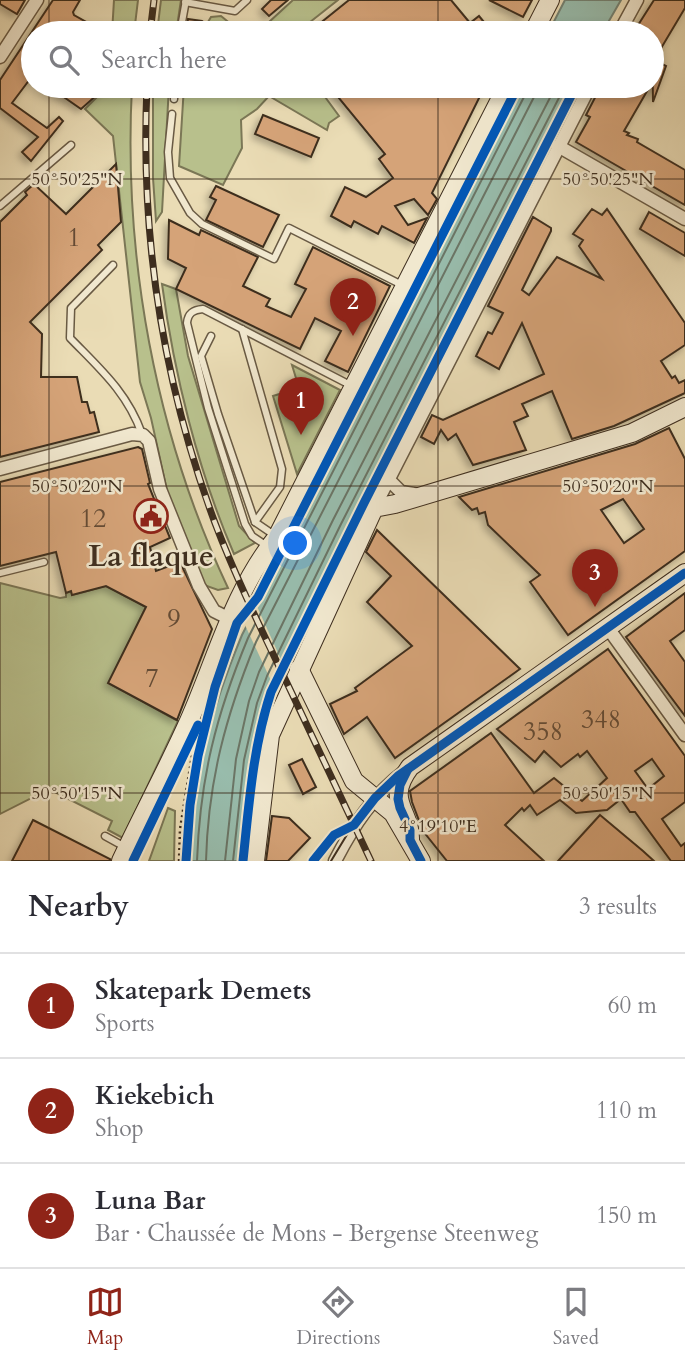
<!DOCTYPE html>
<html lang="en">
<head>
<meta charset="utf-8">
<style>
  :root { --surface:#fff; --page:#f2f2f3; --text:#2b2b33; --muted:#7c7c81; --line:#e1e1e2; --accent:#8f2418 }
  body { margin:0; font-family:Cardo,serif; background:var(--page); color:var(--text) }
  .you { position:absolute; left:296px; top:544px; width:24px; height:24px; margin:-18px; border:5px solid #fff; border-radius:50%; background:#1a73e8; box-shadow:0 0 0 10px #1a73e833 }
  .badge { display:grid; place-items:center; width:46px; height:46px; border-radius:50%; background:var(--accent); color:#fff; font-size:23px; font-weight:700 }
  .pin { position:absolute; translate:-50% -58px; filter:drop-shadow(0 2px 4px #0008) }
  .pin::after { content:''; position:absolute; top:37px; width:24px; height:21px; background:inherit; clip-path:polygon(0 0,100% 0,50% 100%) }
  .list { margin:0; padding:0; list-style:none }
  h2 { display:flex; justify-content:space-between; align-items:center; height:91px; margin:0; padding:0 28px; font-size:30px }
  h2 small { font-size:23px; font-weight:400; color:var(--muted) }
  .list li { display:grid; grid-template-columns:46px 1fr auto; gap:21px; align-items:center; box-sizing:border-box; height:105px; padding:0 28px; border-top:2px solid var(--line) }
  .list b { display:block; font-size:26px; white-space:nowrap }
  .list p { margin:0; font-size:23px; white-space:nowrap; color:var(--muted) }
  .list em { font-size:23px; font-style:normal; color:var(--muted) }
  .icon { flex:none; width:38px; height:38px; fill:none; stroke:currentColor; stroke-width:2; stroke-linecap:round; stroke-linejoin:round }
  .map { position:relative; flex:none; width:685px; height:861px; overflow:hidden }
  .search { position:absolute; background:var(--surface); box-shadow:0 4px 10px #0003; left:21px; right:21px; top:21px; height:77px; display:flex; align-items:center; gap:18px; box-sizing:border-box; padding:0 24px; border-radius:38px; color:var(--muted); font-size:26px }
  .sheet { height:406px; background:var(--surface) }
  nav { display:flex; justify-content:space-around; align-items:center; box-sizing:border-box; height:98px; border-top:2px solid var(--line); background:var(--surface); font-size:19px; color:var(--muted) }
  nav a { display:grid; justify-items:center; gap:4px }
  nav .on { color:var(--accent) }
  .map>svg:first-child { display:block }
</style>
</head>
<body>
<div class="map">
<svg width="685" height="861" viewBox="0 0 685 861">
  <defs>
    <filter id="shadow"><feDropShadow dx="-3.5" dy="3.5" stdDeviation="3.5" flood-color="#0004"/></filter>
  </defs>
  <rect width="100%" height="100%" fill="#eadcb5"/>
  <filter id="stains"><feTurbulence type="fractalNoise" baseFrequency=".00286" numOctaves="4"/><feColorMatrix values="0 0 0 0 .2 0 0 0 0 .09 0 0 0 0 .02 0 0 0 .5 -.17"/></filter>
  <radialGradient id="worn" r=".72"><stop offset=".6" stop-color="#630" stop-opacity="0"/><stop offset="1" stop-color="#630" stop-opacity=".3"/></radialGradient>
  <g fill="#b8c08c" stroke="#7b7756" stroke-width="2">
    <polygon points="114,0 138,0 134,33 112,33"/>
    <polygon points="161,0 181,0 176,33 157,33"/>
    <polygon points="293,0 338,0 305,26 303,33 214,33 208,22 211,17 221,16 232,25 269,22"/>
    <path d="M108,86H132C123,257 155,433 228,588L218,590L204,585L168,495L151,418L140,382L113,136L85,109Z"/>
    <polygon points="153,86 169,86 162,212 156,221 153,178"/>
    <polygon points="184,86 317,86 339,116 329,123 327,130 269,96 257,109 241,120 242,148 223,185 179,166"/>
    <path d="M162,284L176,289L188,356L239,526L255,543L234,554C198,471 174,374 162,284Z"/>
    <polygon points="292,365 340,390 297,474 273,396 299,388"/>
    <polygon points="0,583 60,598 66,597 66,593 71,591 72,595 106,586 146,607 109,683 178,721 123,838 108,830 112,821 49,789 0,814"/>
    <polygon points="168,808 175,811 174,861 149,861"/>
  </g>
  <g fill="#98bcac" stroke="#748374" stroke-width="2">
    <polygon points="565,0 621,0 602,33 548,33"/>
    <path d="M522,86H573L348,527L273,678L264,705L251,762L240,861H190C191,780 211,710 242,635Z"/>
  </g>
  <polygon fill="#eadcb5" points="255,602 283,664 274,687 244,623"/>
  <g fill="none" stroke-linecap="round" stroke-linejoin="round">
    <g stroke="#6b7566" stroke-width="2">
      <path d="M197,861C200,778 216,715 248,638L527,91L528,86"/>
      <path d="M206,861C208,781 226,715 256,642L535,95L536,86"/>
      <polyline points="225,861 236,759 249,701 259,672 333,520 556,86"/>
      <polyline points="233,861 244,760 257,703 267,676 341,524 565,86"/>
    </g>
  </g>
  <g fill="#d5a378" stroke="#3e2e1f" stroke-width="2" fill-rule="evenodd" filter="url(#shadow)">
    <polygon points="0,0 25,0 17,14 0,4"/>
    <polygon points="53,0 80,0 73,12 74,15 106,33 33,33 33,75 12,103 47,128 59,117 63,121 31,161 22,152 38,137 0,108 0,80"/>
    <polygon points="271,0 288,0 269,16 262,9"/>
    <polygon points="349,0 451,0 470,23 479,16 493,33 308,33"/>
    <polygon points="489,0 532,0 523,17"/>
    <polygon points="654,0 685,0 685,8 654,60 666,66 653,102 652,33 633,33"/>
    <polygon points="188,19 202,21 217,33 186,33"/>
    <polygon points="48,86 107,86 81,109"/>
    <polygon points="329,86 485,86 432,193 437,199 428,215 414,199 395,206 408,225 427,218 414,243 382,226 378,234 354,221 351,227 331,216 345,187 366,197 393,178 379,159 385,154"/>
    <polygon points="601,86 650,86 624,131 629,133 627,135 638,139 637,142 685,170 685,205 576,142 590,117 586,115"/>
    <polygon points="263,115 319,138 311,157 255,134"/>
    <polygon points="116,164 121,222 98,245 102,250 30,322 42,334 41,377 77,377 82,402 87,402 90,413 94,412 99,432 0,457 0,222 27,195 25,192 34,184 66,214"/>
    <polygon points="216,186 279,215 263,247 206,220 216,200 210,197"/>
    <polygon points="592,209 602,215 607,209 685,323 685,345 661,361 672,378 675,376 679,383 685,380 685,393 614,426 572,439 552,391 522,404 528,416 514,422 526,450 473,465 456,434 448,440 441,430 434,444 421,437 432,415 443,420 544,374 522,323 499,369 476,356 488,332 492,334 503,313 488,306 533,217 551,228 551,231 522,290 529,295 557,257 602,279 579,246 583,240 573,234"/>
    <polygon points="649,212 685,233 685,256 640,229"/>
    <polygon points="169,220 199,235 201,230 258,257 243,286 270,299 266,306 291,317 306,289 295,284 313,247 390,286 348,372 325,361 341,331 315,318 300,349 176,289 186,268 168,259"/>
    <path d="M669,428L685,459V551L568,635L530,582L540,575L488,525L485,512L479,514L477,508L472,510L459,497L635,444ZM623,499L644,529L624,543L601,510Z"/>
    <polygon points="138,447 142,449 150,483 148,484 170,538 150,547 156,571 180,562 212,629 177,720 108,683 146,607 106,586 72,595 71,591 66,593 56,552 0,566 0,482"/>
    <polygon points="377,530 520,669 395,758 367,717 344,734 330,704 357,691 355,688 412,646 367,602 391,576 366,552"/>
    <polygon points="685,593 685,630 670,641 685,662 685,716 626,637"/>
    <path d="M608,649L685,756V802L662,819L681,846L685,843V861H671L635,812H630L621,799L607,810L576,813L560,800L537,815L530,805L524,811L522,808L505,825L544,861H447L423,831L412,802L410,791L491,733L534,793L554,778L582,801L607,778L587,751L580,757L578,754L561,767L544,751L535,762L497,729ZM652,759L664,776L648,789L635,771Z"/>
    <polygon points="302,759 316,787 303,794 289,765"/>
    <polygon points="600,815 643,851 654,861 558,861"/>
    <polygon points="272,816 289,818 310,838 288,861 266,861"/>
    <polygon points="33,820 110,859 110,861 12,861"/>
  </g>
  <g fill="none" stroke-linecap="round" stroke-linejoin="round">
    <g stroke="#695a44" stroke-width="9">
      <g id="lane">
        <polyline points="185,2 235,11 247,0"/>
        <polyline points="180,33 186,0"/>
        <polyline points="174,99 175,86"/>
        <polyline points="172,114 168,152 170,178 190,213 202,224 274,259 289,228 402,285"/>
        <polyline points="0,206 71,145"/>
        <path d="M113,265L71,308L70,338C100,369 127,392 142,434"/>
        <polyline points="242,329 282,469 280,487 255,522"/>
        <polyline points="211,336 201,356 218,414 255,522 277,537"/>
        <path d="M267,546L252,536L245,524L208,408L187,323C188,313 193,310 203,309L352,386"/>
        <polyline points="0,573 44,562"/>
        <polyline points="105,836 125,847"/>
      </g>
    </g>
    <g stroke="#695a44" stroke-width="15">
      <g id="street">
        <polyline points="619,33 637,0"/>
        <polyline points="0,57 37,0"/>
        <polyline points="558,146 685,219"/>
        <polyline points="0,469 132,434 143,435 149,441 160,489 199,586 214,611 228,618"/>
        <polyline points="389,480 401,492 420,495"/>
        <polyline points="374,508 590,86"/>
        <polyline points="608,628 685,735"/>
        <path d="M335,861C353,826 373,795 405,771"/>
      </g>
    </g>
    <g stroke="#3e2e1f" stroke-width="20">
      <g id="secondary">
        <polyline points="533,33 550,0"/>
        <polyline points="299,669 354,781 393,813 421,861"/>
        <path d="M410,840C411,809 384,802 410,767L685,573"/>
        <path d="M121,861C143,814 168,768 189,721C217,658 233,592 277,537L507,86"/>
        <polyline points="255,861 270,735 374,508 395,504 632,433 685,407"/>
      </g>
    </g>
    <polyline stroke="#3e2e1f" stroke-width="2.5" stroke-dasharray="2 3.5" stroke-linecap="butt" points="179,861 180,829 192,755"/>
    <use href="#lane" stroke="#f1e8cf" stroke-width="6"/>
    <use href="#street" stroke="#f1e8cf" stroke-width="12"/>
    <use href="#secondary" stroke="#f1e8cf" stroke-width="18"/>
    <polyline stroke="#3e2e1f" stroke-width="2" points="331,861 362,810 398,773 685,570"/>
    <g stroke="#3e2e1f" stroke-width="7">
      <g id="rail">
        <polyline points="150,33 154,0"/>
        <path d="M147,86C140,236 163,383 215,523C236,578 262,631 287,683C315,742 343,802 371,861"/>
      </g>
    </g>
    <use href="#rail" stroke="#f1e8cf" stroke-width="4.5" stroke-dasharray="13" stroke-linecap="butt"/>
    <g stroke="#f1e8cf" stroke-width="13">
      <g id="cycleway">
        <polyline points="408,769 400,785 398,799 400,808 410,830 410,840 421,861"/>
        <polyline points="133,861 198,725"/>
        <polyline points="186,861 190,805 198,756 215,687 237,623 258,597 518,86"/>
        <path d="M243,861C249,804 253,747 271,692L364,503L576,86"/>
        <polyline points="313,861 334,835 354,825 375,798 398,776 685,573"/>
      </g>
    </g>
    <use href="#cycleway" stroke="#0057b8" stroke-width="9"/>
  </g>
  <path fill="none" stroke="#3e2e1f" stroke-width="2" stroke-opacity="0.45" d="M49,0V33M438,0V33M49,86V861M438,86V861M0,179H685M0,486H685M0,793H685"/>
  <defs>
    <g id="civic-ring" transform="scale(1.75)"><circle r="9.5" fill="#f1e8cf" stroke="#8f2418" stroke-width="1.5"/><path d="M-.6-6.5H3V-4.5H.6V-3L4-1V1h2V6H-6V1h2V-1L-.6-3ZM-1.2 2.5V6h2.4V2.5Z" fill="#8f2418"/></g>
  </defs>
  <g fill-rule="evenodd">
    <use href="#civic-ring" x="151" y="516"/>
  </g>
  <g text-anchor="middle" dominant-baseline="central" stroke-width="5" stroke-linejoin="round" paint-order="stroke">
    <g font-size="26" fill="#644b35">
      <text x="74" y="237">1</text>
      <text x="93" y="518">12</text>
      <text x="174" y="618">9</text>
      <text x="152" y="678">7</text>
      <text x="601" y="719">348</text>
      <text x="543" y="731">358</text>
    </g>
    <g font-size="30" font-weight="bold" fill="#3e2e1f" stroke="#f1e8cf">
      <text x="151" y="556">La flaque</text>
    </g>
  </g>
  <g font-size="18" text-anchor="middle" fill="#3e2e1f" stroke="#f1e8cf" stroke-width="5" stroke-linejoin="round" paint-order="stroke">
    <text x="77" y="185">50°50'25"N</text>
    <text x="608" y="185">50°50'25"N</text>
    <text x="77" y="492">50°50'20"N</text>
    <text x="608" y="492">50°50'20"N</text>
    <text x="77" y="799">50°50'15"N</text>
    <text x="608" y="799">50°50'15"N</text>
    <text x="438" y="832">4°19'10"E</text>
  </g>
  <rect width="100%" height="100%" filter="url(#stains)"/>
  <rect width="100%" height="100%" fill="url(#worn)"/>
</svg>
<div class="you"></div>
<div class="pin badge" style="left:301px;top:435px">1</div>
<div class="pin badge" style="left:353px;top:336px">2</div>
<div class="pin badge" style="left:595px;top:607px">3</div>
<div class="search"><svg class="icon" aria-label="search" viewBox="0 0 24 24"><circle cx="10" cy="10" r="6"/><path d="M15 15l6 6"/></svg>Search here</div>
</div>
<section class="sheet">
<h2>Nearby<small>3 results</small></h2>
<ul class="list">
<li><span class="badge">1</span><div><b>Skatepark Demets</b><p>Sports</p></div><em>60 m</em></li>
<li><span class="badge">2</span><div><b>Kiekebich</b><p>Shop</p></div><em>110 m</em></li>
<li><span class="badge">3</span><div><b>Luna Bar</b><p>Bar · Chaussée de Mons - Bergense Steenweg</p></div><em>150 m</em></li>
</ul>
</section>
<nav>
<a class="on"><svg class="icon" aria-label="map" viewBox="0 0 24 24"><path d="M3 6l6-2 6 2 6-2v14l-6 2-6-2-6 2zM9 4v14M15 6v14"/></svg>Map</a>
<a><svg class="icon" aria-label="directions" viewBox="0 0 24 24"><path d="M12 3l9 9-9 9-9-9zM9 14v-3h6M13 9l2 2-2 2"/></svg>Directions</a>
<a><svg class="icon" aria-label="saved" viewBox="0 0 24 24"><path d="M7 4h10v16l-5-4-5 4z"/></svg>Saved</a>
</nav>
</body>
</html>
